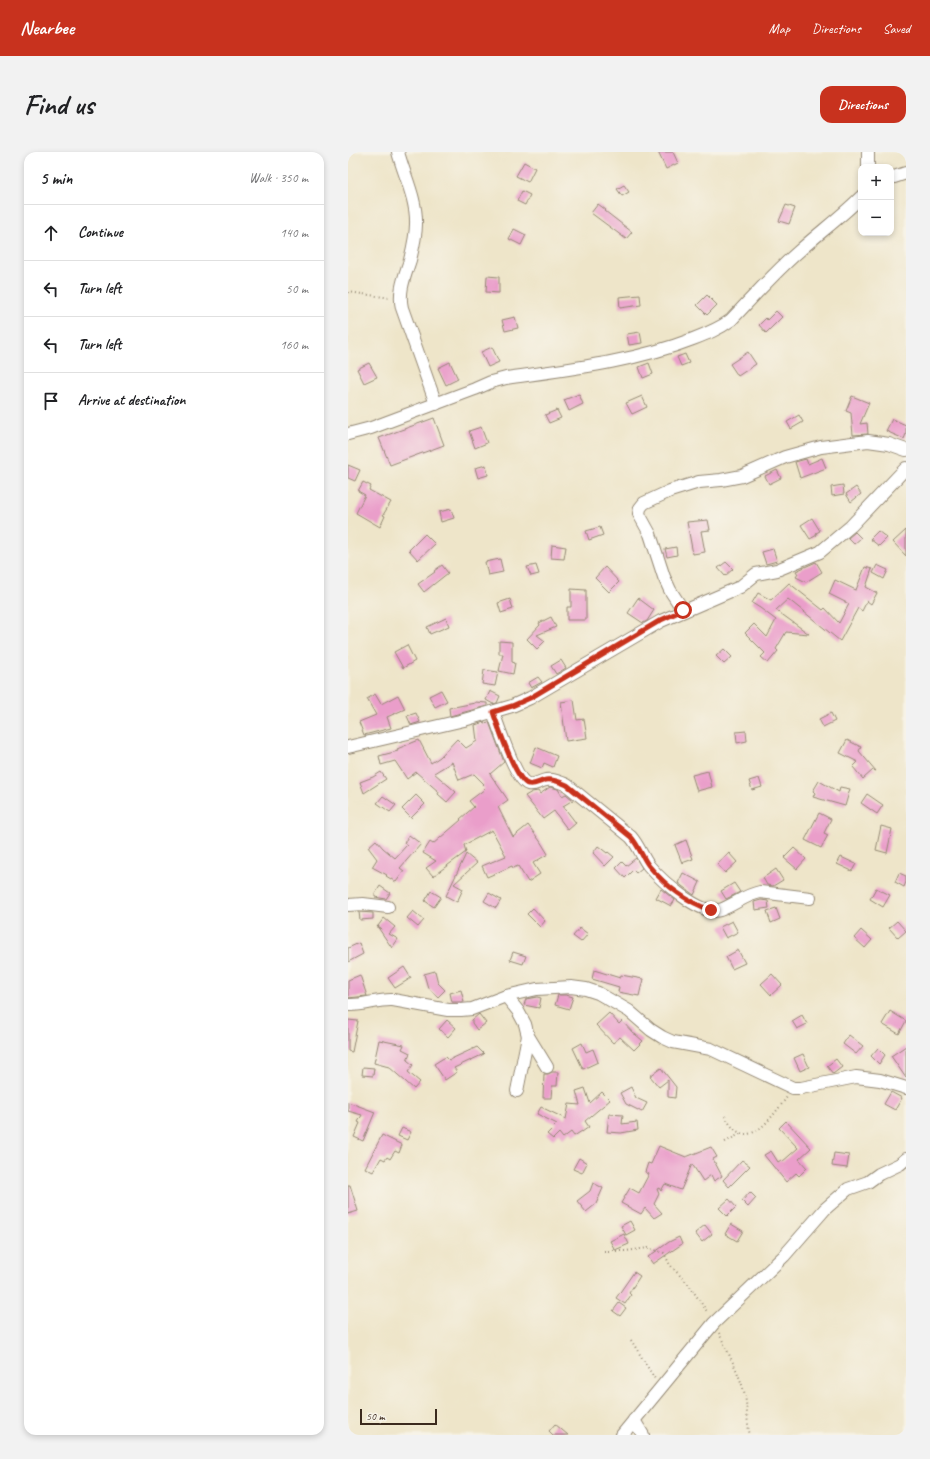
<!DOCTYPE html>
<html lang="en">
<head>
<meta charset="utf-8">
<style>
  :root { --surface:#fff; --page:#f2f2f2; --text:#202124; --muted:#757577; --line:#e0e0e0; --accent:#c8321e }
  body { margin:0; font-family:Caveat,sans-serif; background:var(--page); color:var(--text) }
  .controls { position:absolute; right:12px; top:12px; display:grid; overflow:hidden; border-radius:8px; box-shadow:0 2px 6px #0003 }
  .controls button { width:36px; height:36px; display:grid; place-items:center; padding:0; border:0; border-bottom:1px solid var(--line); background:var(--surface); color:var(--text); font:20px sans-serif }
  .scale { position:absolute; left:12px; bottom:10px; width:77px; box-sizing:border-box; padding-left:4px; border:2px solid #3b2a1e; border-top:0; font-size:11px; line-height:14px; white-space:nowrap; color:#3b2a1e; -webkit-text-stroke:3px #f7f3e8; paint-order:stroke }
  .stop { position:absolute; width:12px; height:12px; margin:-9px; border:3px solid #c8321e; border-radius:50%; background:#fff }
  .stop.end { background:#c8321e; border-color:#fff; box-shadow:0 1px 4px #0008 }
  .list { margin:0; padding:0; list-style:none }
  h2 { display:flex; justify-content:space-between; align-items:center; height:52px; margin:0; padding:0 16px; font-size:17px }
  h2 small { font-size:13px; font-weight:400; color:var(--muted) }
  .list li { display:grid; grid-template-columns:26px 1fr auto; gap:12px; align-items:center; box-sizing:border-box; height:56px; padding:0 16px; border-top:1px solid var(--line) }
  .list b { display:block; font-size:15px; white-space:nowrap }
  .list em { font-size:13px; font-style:normal; color:var(--muted) }
  .icon { flex:none; width:22px; height:22px; fill:none; stroke:currentColor; stroke-width:2; stroke-linecap:round; stroke-linejoin:round }
  .map { position:relative; flex:none; width:558px; height:1283px; overflow:hidden; border-radius:12px }
  header { display:flex; align-items:center; gap:24px; box-sizing:border-box; height:56px; padding:0 20px; background:var(--accent); color:#fff }
  header strong { font-size:19px }
  nav { display:flex; gap:22px; margin-inline-start:auto; font-size:14px }
  .intro { display:flex; align-items:center; justify-content:space-between; box-sizing:border-box; height:96px; padding:0 24px }
  h1 { margin:0; font-size:28px }
  .button { padding:10px 18px; border-radius:12px; background:var(--accent); color:#fff; font-size:14px; font-weight:700 }
  main { display:flex; gap:24px; padding:0 24px }
  aside { flex:1; background:var(--surface); border-radius:12px; box-shadow:0 2px 6px #0003 }
  .map>svg:first-child { display:block }
</style>
</head>
<body>
<header>
<strong>Nearbee</strong>
<nav><a>Map</a><a>Directions</a><a>Saved</a></nav>
</header>
<div class="intro"><h1>Find us</h1><a class="button">Directions</a></div>
<main>
<aside>
<h2>5 min<small>Walk · 350 m</small></h2>
<ul class="list">
<li><svg class="icon" aria-label="ahead" viewBox="0 0 24 24"><path d="M12 20V5M6 11l6-6 6 6"/></svg><div><b>Continue</b></div><em>140 m</em></li>
<li><svg class="icon" aria-label="left" viewBox="0 0 24 24"><path d="M17 20v-9H6M10 6l-5 5 5 5"/></svg><div><b>Turn left</b></div><em>50 m</em></li>
<li><svg class="icon" aria-label="left" viewBox="0 0 24 24"><path d="M17 20v-9H6M10 6l-5 5 5 5"/></svg><div><b>Turn left</b></div><em>160 m</em></li>
<li><svg class="icon" aria-label="arrive" viewBox="0 0 24 24"><path d="M6 21V4h12l-3 4 3 4H6"/></svg><div><b>Arrive at destination</b></div></li>
</ul>
</aside>
<div class="map">
<svg width="558" height="1283" viewBox="0 0 558 1283">
  <rect width="100%" height="100%" fill="#f7f3e8"/>
  <filter id="ink" filterUnits="userSpaceOnUse"><feTurbulence type="fractalNoise" baseFrequency=".025" numOctaves="2"/><feDisplacementMap in="SourceGraphic" scale="8" xChannelSelector="R" yChannelSelector="G"/><feConvolveMatrix kernelMatrix="1 2 1 2 8 2 1 2 1" color-interpolation-filters="sRGB"/></filter>
  <filter id="wash" filterUnits="userSpaceOnUse"><feTurbulence type="fractalNoise" baseFrequency=".012" numOctaves="4" result="noise"/><feDisplacementMap in="SourceGraphic" scale="16" xChannelSelector="R" yChannelSelector="G"/><feGaussianBlur stdDeviation="0.9" result="paint"/><feColorMatrix in="noise" values="0 0 0 0 0 0 0 0 0 0 0 0 0 0 0 0 0 1.4 0 .05"/><feComposite in="paint" operator="in"/></filter>
  <g filter="url(#wash)">
    <rect width="100%" height="100%" fill="#eee5c9"/>
    <g id="blocks">
      <g fill="#ea9eca">
        <polygon points="310,0 325,0 330,11 318,17"/>
        <polygon points="176,10 187,16 180,30 168,24"/>
        <polygon points="276,33 281,40 274,44 269,37"/>
        <polygon points="174,39 182,43 177,53 169,49"/>
        <polygon points="250,52 258,58 257,59 284,80 278,87 243,61"/>
        <polygon points="438,53 447,56 441,72 431,69"/>
        <polygon points="166,77 178,83 173,93 161,87"/>
        <polygon points="139,124 151,125 151,141 138,140"/>
        <polygon points="292,143 293,153 272,156 271,145"/>
        <polygon points="359,143 369,153 359,163 349,153"/>
        <polygon points="428,159 434,165 418,181 411,173 418,166 419,168"/>
        <polygon points="167,165 170,176 157,179 154,168"/>
        <polygon points="292,180 294,191 281,193 279,182"/>
        <polygon points="144,195 151,210 140,215 133,200"/>
        <polygon points="400,200 408,212 390,224 382,212"/>
        <polygon points="337,202 341,211 333,214 329,205"/>
        <polygon points="102,210 110,227 98,233 90,216"/>
        <polygon points="21,211 29,225 16,231 9,217"/>
        <polygon points="301,211 305,222 295,226 291,215"/>
        <polygon points="231,242 235,252 221,259 216,248"/>
        <polygon points="294,244 299,255 284,262 278,251"/>
        <polygon points="504,244 521,251 512,272 519,271 520,282 505,283 503,261 498,259"/>
        <polygon points="209,258 213,266 201,271 197,263"/>
        <polygon points="451,263 455,270 443,277 439,270"/>
        <polygon points="86,266 96,293 42,313 31,286"/>
        <polygon points="544,267 558,273 558,282 556,287 538,279"/>
        <polygon points="133,275 139,291 127,296 121,279"/>
        <polygon points="474,306 478,316 452,326 447,310 458,307 460,312"/>
        <polygon points="0,313 12,318 7,329 0,326"/>
        <polygon points="138,313 140,323 130,326 127,316"/>
        <polygon points="429,318 433,326 421,332 417,324"/>
        <polygon points="15,330 23,334 21,338 43,350 35,363 37,364 32,375 8,361 17,343 10,339"/>
        <polygon points="495,333 496,342 484,344 483,335"/>
        <polygon points="508,335 513,342 503,350 498,342"/>
        <polygon points="103,357 106,366 93,370 91,360"/>
        <polygon points="464,366 472,379 468,381 469,383 462,387 453,373"/>
        <polygon points="360,368 362,378 353,379 357,400 345,402 339,370"/>
        <polygon points="252,375 255,383 241,388 238,379"/>
        <polygon points="558,378 558,404 545,390"/>
        <polygon points="530,379 539,386 531,394 522,387"/>
        <polygon points="507,380 513,386 506,392 500,386"/>
        <polygon points="77,382 87,392 70,408 61,398"/>
        <polygon points="204,393 218,395 216,407 203,406"/>
        <polygon points="328,395 329,403 319,405 317,397"/>
        <polygon points="425,397 429,409 418,412 414,400"/>
        <polygon points="152,407 155,420 140,423 137,410"/>
        <polygon points="378,410 385,417 377,424 370,416"/>
        <polygon points="468,410 474,420 458,430 448,425 450,422 448,419"/>
        <polygon points="94,413 100,421 76,440 70,432 87,420 86,419"/>
        <polygon points="188,413 191,422 183,424 179,415"/>
        <polygon points="529,413 540,418 536,427 525,421"/>
        <polygon points="257,415 271,430 261,440 247,426"/>
        <polygon points="517,415 524,417 518,435 529,441 523,452 519,449 514,459 510,456 492,489 440,447 428,458 461,482 438,480 428,497 430,499 420,511 413,505 417,501 397,481 406,472 419,485 428,468 412,456 404,451 410,441 423,448 441,431 475,458 477,456 491,471 501,452 481,442 487,428 508,438"/>
        <polygon points="223,437 238,438 238,468 219,468 219,455 223,455"/>
        <polygon points="290,446 306,458 299,469 295,471 280,461"/>
        <polygon points="162,447 165,457 153,461 150,451"/>
        <polygon points="203,465 208,475 189,483 197,489 189,497 179,487 192,473 191,471"/>
        <polygon points="98,466 101,474 82,482 79,475"/>
        <polygon points="151,489 164,490 164,510 167,511 165,522 151,519 155,502 151,502"/>
        <polygon points="59,493 67,509 55,516 46,500"/>
        <polygon points="376,497 384,505 376,512 368,504"/>
        <polygon points="213,508 218,516 208,522 203,514"/>
        <polygon points="136,518 150,520 147,534 134,532"/>
        <polygon points="190,525 194,530 183,536 180,531"/>
        <polygon points="93,538 99,549 87,555 81,544"/>
        <polygon points="142,539 152,544 149,551 145,552 138,548"/>
        <polygon points="27,542 33,552 50,543 57,557 39,565 43,576 16,583 11,570 28,563 19,547"/>
        <polygon points="226,548 229,568 236,567 239,586 218,589 213,550"/>
        <polygon points="127,550 139,551 139,554 102,564 101,556 127,551"/>
        <polygon points="68,561 72,570 63,573 59,564"/>
        <polygon points="483,561 487,569 475,575 471,567"/>
        <polygon points="136,570 136,571 141,570 156,610 142,622 160,648 150,655 165,685 180,673 192,689 200,702 185,711 192,722 180,730 170,714 165,716 164,714 139,725 134,714 158,704 144,678 116,693 118,700 85,724 78,716 88,709 75,701 82,690 85,692 113,668 112,667 126,655 121,649 137,637 134,634 136,632 126,622 111,628 104,610 86,621 108,640 99,650 90,642 91,640 68,620 59,627 47,609 33,613 31,604 50,599 49,597 71,588 83,611 92,605 109,587 118,596 129,589 127,573"/>
        <polygon points="398,579 399,589 389,591 388,580"/>
        <polygon points="499,588 513,595 511,599 528,619 525,618 515,627 505,615 510,610 492,601"/>
        <polygon points="188,595 209,604 205,615 196,611 194,616 182,611"/>
        <polygon points="360,619 364,635 349,639 344,623"/>
        <polygon points="33,620 38,627 16,641 12,630 25,625"/>
        <polygon points="411,626 414,635 404,638 401,629"/>
        <polygon points="471,629 491,640 492,635 502,637 497,654 465,645 467,641 465,639"/>
        <polygon points="202,635 210,637 214,644 218,642 225,648 215,654 228,671 220,678 206,659 195,667 177,644 184,640 190,639 192,642"/>
        <polygon points="519,642 535,653 529,662 513,651"/>
        <polygon points="68,643 77,652 63,666 54,657"/>
        <polygon points="35,644 48,653 42,660 29,651"/>
        <polygon points="471,661 483,667 476,681 480,683 473,696 457,688"/>
        <polygon points="533,674 544,677 539,701 528,698"/>
        <polygon points="61,683 73,692 52,716 56,719 48,730 38,724 39,723 24,715 29,707 20,695 28,688 35,696 47,706 59,693 56,691"/>
        <polygon points="338,688 345,707 334,711 327,693"/>
        <polygon points="250,694 259,701 260,700 266,705 257,714 245,701"/>
        <polygon points="446,696 458,707 449,717 436,706"/>
        <polygon points="381,701 389,710 377,721 369,712"/>
        <polygon points="118,702 129,711 106,732 115,737 109,750 98,744"/>
        <polygon points="493,705 508,712 504,719 489,712"/>
        <polygon points="288,706 294,716 288,721 285,718 277,726 268,716 274,710 278,714"/>
        <polygon points="428,717 435,728 425,734 419,733 415,726"/>
        <polygon points="335,721 352,730 346,743 330,731"/>
        <polygon points="551,721 558,724 558,730 556,735 547,730"/>
        <polygon points="386,731 392,740 378,747 373,739"/>
        <polygon points="32,734 42,741 38,747 27,745 27,742"/>
        <polygon points="528,736 542,743 535,755 522,747"/>
        <polygon points="313,737 327,748 323,754 308,746"/>
        <polygon points="83,739 93,745 86,755 77,749"/>
        <polygon points="141,741 153,748 148,756 136,749"/>
        <polygon points="413,748 420,749 421,756 407,758 406,750"/>
        <polygon points="185,756 197,769 192,775 179,762"/>
        <polygon points="428,756 432,767 423,771 419,759"/>
        <polygon points="65,759 76,768 70,775 59,766"/>
        <polygon points="11,760 25,761 25,767 12,768"/>
        <polygon points="36,766 47,775 41,782 50,787 44,796 29,774 34,777 30,774"/>
        <polygon points="384,769 390,780 378,786 372,775"/>
        <polygon points="549,769 558,779 550,786 541,776"/>
        <polygon points="232,776 240,782 233,790 225,784"/>
        <polygon points="513,778 524,788 517,796 506,786"/>
        <polygon points="11,791 15,802 0,810 0,796"/>
        <polygon points="390,798 397,811 384,817 378,805"/>
        <polygon points="165,800 178,804 175,812 162,808"/>
        <polygon points="56,815 63,826 47,836 40,826"/>
        <polygon points="246,818 272,826 273,823 295,827 291,844 270,840 271,835 244,827"/>
        <polygon points="87,819 90,831 97,838 90,845 80,836 76,822"/>
        <polygon points="424,822 434,833 423,843 413,832"/>
        <polygon points="12,823 19,844 0,846 0,828"/>
        <polygon points="113,838 116,850 104,850 102,841"/>
        <polygon points="210,843 218,843 225,845 221,857 207,853"/>
        <polygon points="189,845 193,846 191,856 176,853 178,847"/>
        <polygon points="542,859 558,869 551,882 534,872"/>
        <polygon points="261,861 271,872 274,869 286,882 287,882 295,889 286,898 272,885 265,891 248,873"/>
        <polygon points="131,862 138,871 129,878 124,871 124,868"/>
        <polygon points="454,863 459,872 449,877 444,869"/>
        <polygon points="0,868 10,869 4,900 0,899"/>
        <polygon points="99,868 108,876 100,885 91,877"/>
        <polygon points="501,883 515,894 508,902 495,892"/>
        <polygon points="31,888 56,893 54,897 62,901 59,908 65,913 60,920 72,930 66,937 41,915 26,911"/>
        <polygon points="234,891 238,900 245,897 250,910 235,917 225,896"/>
        <polygon points="558,894 558,926 543,904"/>
        <polygon points="129,895 136,902 106,916 109,920 97,928 86,912 94,907 98,905 101,908"/>
        <polygon points="530,896 537,903 531,912 523,904"/>
        <polygon points="455,902 461,915 452,919 446,906"/>
        <polygon points="488,907 494,915 485,922 479,914"/>
        <polygon points="15,915 26,916 25,924 14,923"/>
        <polygon points="313,916 328,935 327,946 320,945 320,928 311,935 302,924"/>
        <polygon points="204,920 210,920 209,934 204,934 203,946 195,946 196,922 200,922"/>
        <polygon points="283,935 288,946 299,951 294,960 278,952 272,941"/>
        <polygon points="237,936 242,951 254,940 262,948 237,969 241,975 234,980 234,979 226,984 223,980 215,986 211,981 205,987 199,982 209,972 189,962 193,955 218,967 221,952 232,953 228,939"/>
        <polygon points="543,940 554,946 547,958 536,952"/>
        <polygon points="0,950 27,960 15,989 6,985 12,971 10,970 14,963 0,959"/>
        <polygon points="261,962 275,963 274,972 289,970 290,978 273,981 259,980"/>
        <polygon points="438,969 463,996 451,1007 459,1016 451,1024 448,1021 438,1030 416,1003 423,999 430,1010 433,1008 434,1010 450,996 431,976"/>
        <polygon points="54,976 63,980 59,988 50,984"/>
        <polygon points="34,983 54,993 51,1001 47,999 42,1007 39,1005 37,1008 33,1006 25,1020 17,1016"/>
        <polygon points="311,994 338,1005 363,995 369,1005 365,1007 374,1024 366,1029 363,1023 355,1029 344,1012 333,1038 317,1032 313,1039 311,1036 309,1037 311,1042 306,1052 314,1061 306,1066 297,1056 293,1062 273,1051 282,1036 291,1041 301,1022 297,1020 300,1011 303,1012"/>
        <polygon points="486,1001 501,1003 499,1016 484,1014"/>
        <polygon points="231,1006 239,1011 234,1021 225,1017"/>
        <polygon points="394,1008 402,1014 381,1035 375,1028"/>
        <polygon points="245,1031 255,1036 248,1052 238,1060 229,1049 242,1039"/>
        <polygon points="0,1033 2,1033 10,1059 0,1062"/>
        <polygon points="402,1040 408,1046 400,1055 394,1049"/>
        <polygon points="381,1047 388,1055 379,1064 371,1056"/>
        <polygon points="282,1069 287,1078 278,1083 273,1074"/>
        <polygon points="383,1072 395,1079 389,1089 377,1082"/>
        <polygon points="357,1073 364,1082 354,1090 347,1081"/>
        <polygon points="276,1082 281,1092 267,1098 262,1089"/>
        <polygon points="331,1085 334,1092 305,1112 300,1105 321,1090"/>
        <polygon points="286,1120 292,1124 281,1141 283,1143 277,1152 268,1146"/>
        <polygon points="271,1151 278,1156 272,1164 265,1159"/>
        <polygon points="207,1272 220,1283 205,1283 201,1279"/>
      </g>
    </g>
  </g>
  <g filter="url(#ink)">
    <use href="#blocks" fill-opacity="0" stroke="#948874" stroke-width="1"/>
    <g fill="none" stroke-linecap="round" stroke-linejoin="round">
      <g stroke="#948874" stroke-width="14">
        <g id="minor">
          <path d="M50,0C56,23 69,48 68,72C68,84 65,96 62,108C57,124 50,139 54,156L88,252"/>
          <polyline points="520,0 520,15"/>
          <polyline points="543,26 558,21"/>
          <path d="M0,282L23,276L127,237L143,230L158,226C221,217 286,210 345,187C358,182 371,177 383,168C405,145 426,121 450,100C471,81 493,65 513,45"/>
          <polyline points="335,458 322,438 316,425 302,382 291,362 292,356 296,351 322,339 351,330 373,328 394,324 437,305 473,295 520,289 541,292 558,298"/>
          <path d="M145,560C150,573 168,629 180,632C186,634 192,629 198,628C205,627 212,630 219,633L283,685C291,694 294,705 301,714C313,728 352,764 372,758C386,753 397,743 412,740L462,746"/>
          <polyline points="0,595 116,568 164,554 182,546 313,469 392,435 408,422 429,418 472,400 503,374 558,316"/>
          <polyline points="0,753 15,752 40,755"/>
          <polyline points="158,844 170,859 177,872 180,884 199,915"/>
          <path d="M0,853C16,854 30,847 45,848L100,858H113L124,857L158,844L189,837L223,835L238,837L250,841L281,859L303,878L314,885L325,890L363,897L445,936H453L508,925L532,928L558,936"/>
          <polyline points="169,939 180,884"/>
          <polyline points="286,1268 295,1283"/>
          <polyline points="274,1283 366,1171 436,1104 477,1057 500,1037 520,1030 531,1022 552,1012 558,1007"/>
        </g>
      </g>
      <g stroke="#948874" stroke-width="2" stroke-dasharray="1 3" stroke-linecap="butt">
        <polyline points="0,140 43,146"/>
        <path d="M377,964C398,1005 423,966 439,945"/>
        <polyline points="377,990 392,982"/>
        <polyline points="256,1099 278,1099 300,1096 316,1101 322,1113 341,1133 360,1161"/>
        <path d="M371,1181C379,1199 389,1217 395,1236C400,1251 398,1268 402,1283"/>
        <polyline points="283,1188 307,1227"/>
      </g>
      <use href="#minor" stroke="#fff" stroke-width="12"/>
    </g>
  </g>
  <g fill="none" stroke-linecap="round" stroke-linejoin="round" filter="url(#ink)">
    <path stroke="#c8321e" stroke-width="5" d="M335,458L313,468L182,546L164,554L145,560C150,574 168,629 180,632C186,634 192,629 198,628C205,627 212,630 219,633L283,685C291,694 294,705 301,714C317,733 339,750 363,758"/>
  </g>
</svg>
<div class="controls">
<button>+</button>
<button>−</button>
</div>
<div class="scale">50 m</div>
<div class="stop" style="left:335px;top:458px"></div>
<div class="stop end" style="left:363px;top:758px"></div>
</div>
</main>
</body>
</html>
